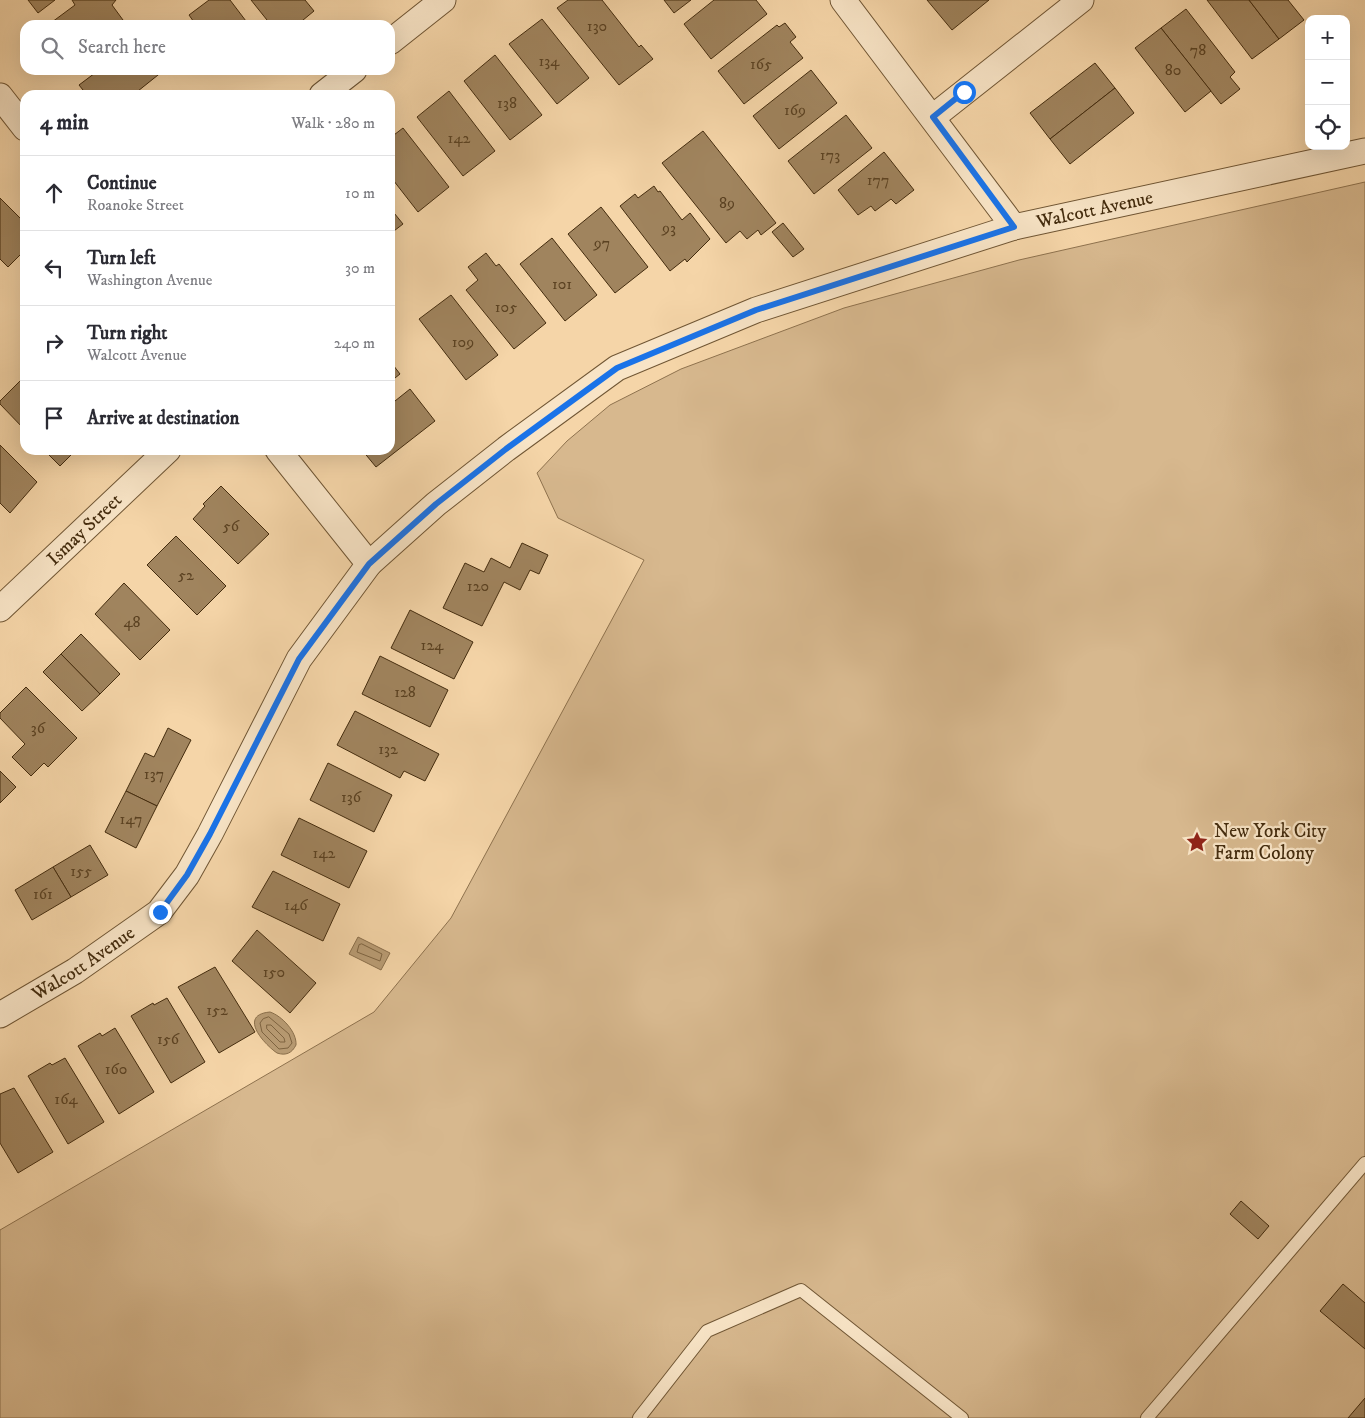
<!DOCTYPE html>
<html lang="en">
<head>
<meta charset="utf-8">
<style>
  :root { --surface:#fff; --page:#f7f7f7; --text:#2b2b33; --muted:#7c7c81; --line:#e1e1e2 }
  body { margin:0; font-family:"IM FELL DW Pica",serif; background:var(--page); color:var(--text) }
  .controls { position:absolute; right:15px; top:15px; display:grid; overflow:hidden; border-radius:10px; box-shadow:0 5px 20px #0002 }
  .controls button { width:45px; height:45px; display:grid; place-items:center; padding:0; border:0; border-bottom:1px solid var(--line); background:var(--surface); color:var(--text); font:25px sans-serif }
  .stop { position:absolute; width:15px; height:15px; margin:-11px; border:4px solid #1a73e8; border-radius:50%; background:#fff }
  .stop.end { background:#1a73e8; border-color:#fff; box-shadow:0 1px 5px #0008 }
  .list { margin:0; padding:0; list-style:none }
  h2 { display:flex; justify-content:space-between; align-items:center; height:65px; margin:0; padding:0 20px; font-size:21px }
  h2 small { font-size:16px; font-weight:400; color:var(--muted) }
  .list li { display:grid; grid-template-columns:32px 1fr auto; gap:15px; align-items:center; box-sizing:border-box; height:75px; padding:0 20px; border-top:1px solid var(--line) }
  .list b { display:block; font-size:19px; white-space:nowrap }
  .list p { margin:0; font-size:16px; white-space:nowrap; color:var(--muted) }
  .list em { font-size:16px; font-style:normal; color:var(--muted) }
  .icon { flex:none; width:28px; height:28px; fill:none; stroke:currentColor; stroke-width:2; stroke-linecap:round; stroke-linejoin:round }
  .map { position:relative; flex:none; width:1365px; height:1418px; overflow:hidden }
  .search { position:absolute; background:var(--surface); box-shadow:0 5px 20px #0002; left:20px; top:20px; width:375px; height:55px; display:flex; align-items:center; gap:12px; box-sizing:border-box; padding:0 18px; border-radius:15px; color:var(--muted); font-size:19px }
  .panel { position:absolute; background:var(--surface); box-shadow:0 5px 20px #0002; left:20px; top:90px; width:375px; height:365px; border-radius:15px }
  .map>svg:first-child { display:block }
</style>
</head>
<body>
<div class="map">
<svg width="1365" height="1418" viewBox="0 0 1365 1418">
  <rect width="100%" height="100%" fill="#f5d5a8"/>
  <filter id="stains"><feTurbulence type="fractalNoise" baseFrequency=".004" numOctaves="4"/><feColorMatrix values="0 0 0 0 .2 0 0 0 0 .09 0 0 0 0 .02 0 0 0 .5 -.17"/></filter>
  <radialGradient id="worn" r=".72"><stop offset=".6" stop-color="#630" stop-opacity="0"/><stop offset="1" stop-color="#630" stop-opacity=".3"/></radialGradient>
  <polygon fill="#d7b88e" stroke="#8e724e" points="1365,182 1365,1418 0,1418 0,1230 374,1012 451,918 644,560 558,518 537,473 567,441 610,405 681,369 844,308 1019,260"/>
  <g fill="#b99c74" stroke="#8a6f4b">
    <polygon points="358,937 390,953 381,970 349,954"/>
    <path d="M270,1012C282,1016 297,1032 296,1045C292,1053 286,1056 277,1053C265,1045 237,1015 270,1012Z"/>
  </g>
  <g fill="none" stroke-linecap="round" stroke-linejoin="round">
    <g stroke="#7e6441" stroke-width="1">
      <polygon points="362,944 382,954 380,961 357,952 359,945"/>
      <polygon points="269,1017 289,1034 292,1043 288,1048 279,1049 262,1032 260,1023 263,1019"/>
      <polygon points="267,1025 271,1025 284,1038 285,1042 280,1042 267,1029"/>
    </g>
  </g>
  <g fill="#a0845e" stroke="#442c0e">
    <polygon points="28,0 55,0 38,13"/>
    <polygon points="72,0 116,0 112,5 123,20 116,25 48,25 75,5"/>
    <polygon points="209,0 230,0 249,25 196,25 189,15"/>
    <polygon points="251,0 305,0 314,11 297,25 271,25"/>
    <polygon points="568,0 602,0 639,47 641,45 653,59 619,85 557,8"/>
    <polygon points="664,0 691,0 674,13"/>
    <polygon points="714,0 756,0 767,14 711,59 684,24"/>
    <polygon points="927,0 989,0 952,30"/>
    <polygon points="1207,0 1249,0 1279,39 1252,59"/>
    <polygon points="1249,0 1288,0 1304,20 1279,39"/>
    <polygon points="1186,9 1235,72 1230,77 1240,89 1221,104 1161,28"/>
    <polygon points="542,19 589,78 557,104 509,44"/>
    <polygon points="785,23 796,37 790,42 803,58 744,104 718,71 777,25 779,27"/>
    <polygon points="1161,28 1211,91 1185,112 1135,48"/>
    <polygon points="495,55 542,115 510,140 464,81"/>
    <polygon points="1095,63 1115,88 1050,139 1030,113"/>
    <polygon points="99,70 162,70 163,71 133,95 87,95 79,85"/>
    <polygon points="811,70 837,103 779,149 753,116"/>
    <polygon points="1115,88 1134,113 1070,164 1050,139"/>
    <polygon points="449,91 495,151 463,176 417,117"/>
    <polygon points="846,115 872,148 814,194 788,161"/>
    <polygon points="403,128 449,187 418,212 390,176 390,138"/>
    <polygon points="703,131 776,223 761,235 758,230 747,239 740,231 726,243 662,163"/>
    <polygon points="884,152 914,190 896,204 891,199 875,211 871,206 858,215 838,190"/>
    <polygon points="654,186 658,192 660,191 682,220 690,213 710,239 687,262 685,259 670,271 620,206 635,194 638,198"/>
    <polygon points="0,198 25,223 25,250 8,267 0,259"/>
    <polygon points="601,207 648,267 615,293 568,234"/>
    <polygon points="390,208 403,224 390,234"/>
    <polygon points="783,223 804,249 793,257 772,232"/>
    <polygon points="552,238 597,295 565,321 520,264"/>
    <polygon points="486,253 496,266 499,264 546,323 514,349 466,290 478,280 468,267"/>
    <polygon points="451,295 498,355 466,380 419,319"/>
    <polygon points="390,361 400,374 390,382"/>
    <polygon points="22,379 25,382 25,430 0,404 0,401"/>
    <polygon points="410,389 435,421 376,467 362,450 390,450 390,405"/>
    <polygon points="0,445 37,482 10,513 0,503"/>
    <polygon points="44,450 76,450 60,466"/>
    <polygon points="221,486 269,534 238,564 193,519 205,506 203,504"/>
    <polygon points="176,536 226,586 197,615 147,565"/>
    <polygon points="522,543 548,555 539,574 530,570 520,590 504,582 482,626 443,608 465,563 484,572 491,558 510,568"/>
    <polygon points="124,583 170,630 140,660 95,614"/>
    <polygon points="410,610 473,642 454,679 391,648"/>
    <polygon points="81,634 120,674 100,694 61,654"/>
    <polygon points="61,654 100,694 82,711 43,672"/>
    <polygon points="380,656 448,690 430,727 362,694"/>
    <polygon points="26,687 77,738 48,767 44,763 31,776 12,757 25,744 0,718 0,713"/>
    <polygon points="355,711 439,754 425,781 404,771 400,778 337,745"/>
    <polygon points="168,728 191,740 157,806 126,791 145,753 154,757"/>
    <polygon points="328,763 392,795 374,832 310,800"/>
    <polygon points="0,771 16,787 0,803"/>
    <polygon points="126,791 157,806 136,848 105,832"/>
    <polygon points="299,818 367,851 349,888 281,855"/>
    <polygon points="90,845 108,875 71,897 53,867"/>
    <polygon points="53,867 71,897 32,920 15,890"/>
    <polygon points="273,871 340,904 323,941 252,907"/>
    <polygon points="257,930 316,983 290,1013 232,961"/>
    <polygon points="215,967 255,1032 219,1053 178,987"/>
    <polygon points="167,998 205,1062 171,1083 131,1016 153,1003 154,1005"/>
    <polygon points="115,1028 154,1092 119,1114 78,1046 100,1033 102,1036"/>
    <polygon points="65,1058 104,1122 68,1144 28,1076 50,1063 52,1065"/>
    <polygon points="14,1088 53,1152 18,1173 0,1143 0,1094"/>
    <polygon points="1241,1201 1269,1226 1258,1239 1230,1214"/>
    <polygon points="1343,1284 1365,1303 1365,1349 1320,1311"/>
    <polygon points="1365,1398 1365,1418 1348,1418"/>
  </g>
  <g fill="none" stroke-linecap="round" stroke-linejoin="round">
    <g stroke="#705634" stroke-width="14">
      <g id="service">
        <polyline points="639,1418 707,1331 801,1290 962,1418"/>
        <polyline points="1147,1418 1365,1163"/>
      </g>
    </g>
    <g stroke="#705634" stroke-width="27">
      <g id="minor">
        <polyline points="843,0 1014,227"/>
        <polyline points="390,42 443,0"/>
        <polyline points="322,95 354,70"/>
        <polyline points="0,96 25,128"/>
        <polyline points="933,117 1081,0"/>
        <polyline points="278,450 369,564"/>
        <path id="s1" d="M0,609L168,450"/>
        <path id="s2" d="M0,1015L75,971L159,912L187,875L210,834L299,659L369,564L436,504L506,449L617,368L756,310L1014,227L1365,151"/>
      </g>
    </g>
    <use href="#service" stroke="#f8e4c6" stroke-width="12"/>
    <use href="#minor" stroke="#f8e4c6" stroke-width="25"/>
  </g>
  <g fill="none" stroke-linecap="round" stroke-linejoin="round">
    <polyline stroke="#1a73e8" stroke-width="6" points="160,912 187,875 210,834 299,659 369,564 436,504 506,449 617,368 756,310 1014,227 933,117 964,92"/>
  </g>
  <defs>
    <g id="sight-bare" transform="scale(1.725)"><path d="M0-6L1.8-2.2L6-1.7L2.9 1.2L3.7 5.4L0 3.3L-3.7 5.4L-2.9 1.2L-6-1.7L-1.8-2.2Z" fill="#8f2418" stroke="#f8e4c6" stroke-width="2.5" paint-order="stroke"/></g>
  </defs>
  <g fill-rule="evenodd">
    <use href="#sight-bare" x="1197" y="842"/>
  </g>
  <g text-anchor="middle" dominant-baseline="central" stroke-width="4.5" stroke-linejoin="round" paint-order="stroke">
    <g font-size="16" fill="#5b4222">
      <text x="597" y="26">130</text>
      <text x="1198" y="50">78</text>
      <text x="549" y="61">134</text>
      <text x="761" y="64">165</text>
      <text x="1173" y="70">80</text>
      <text x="507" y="103">138</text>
      <text x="795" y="110">169</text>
      <text x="459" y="138">142</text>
      <text x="830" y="155">173</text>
      <text x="878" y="180">177</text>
      <text x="727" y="203">89</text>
      <text x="669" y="228">93</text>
      <text x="602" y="243">97</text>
      <text x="562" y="284">101</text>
      <text x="506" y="307">105</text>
      <text x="463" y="342">109</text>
      <text x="231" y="526">56</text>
      <text x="186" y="575">52</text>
      <text x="478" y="586">120</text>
      <text x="132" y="622">48</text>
      <text x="432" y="645">124</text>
      <text x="405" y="692">128</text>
      <text x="38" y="728">36</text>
      <text x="388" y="749">132</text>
      <text x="154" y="774">137</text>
      <text x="351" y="797">136</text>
      <text x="131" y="819">147</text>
      <text x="324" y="853">142</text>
      <text x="81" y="871">155</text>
      <text x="43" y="894">161</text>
      <text x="296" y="905">146</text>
      <text x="274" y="972">150</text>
      <text x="217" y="1010">152</text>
      <text x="168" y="1039">156</text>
      <text x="116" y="1069">160</text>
      <text x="66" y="1099">164</text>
    </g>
    <g font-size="19" fill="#442c0e" stroke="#f8e4c6">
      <text stroke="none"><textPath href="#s2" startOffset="1418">Walcott Avenue</textPath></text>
      <text stroke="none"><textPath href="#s1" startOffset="116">Ismay Street</textPath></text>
      <text stroke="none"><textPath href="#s2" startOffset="98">Walcott Avenue</textPath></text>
    </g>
    <g font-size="19" fill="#442c0e" stroke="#f8e4c6" text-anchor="start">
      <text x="1214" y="831">New York City<tspan x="1214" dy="22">Farm Colony</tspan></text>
    </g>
  </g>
  <rect width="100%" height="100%" filter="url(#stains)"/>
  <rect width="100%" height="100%" fill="url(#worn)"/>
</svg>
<div class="controls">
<button>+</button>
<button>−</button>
<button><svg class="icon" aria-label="locate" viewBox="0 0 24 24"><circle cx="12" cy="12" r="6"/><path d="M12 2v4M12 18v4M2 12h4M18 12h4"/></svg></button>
</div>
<div class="stop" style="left:964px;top:92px"></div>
<div class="stop end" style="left:160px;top:912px"></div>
<div class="search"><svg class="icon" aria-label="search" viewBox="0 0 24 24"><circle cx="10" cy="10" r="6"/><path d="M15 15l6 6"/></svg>Search here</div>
<section class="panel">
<h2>4 min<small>Walk · 280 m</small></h2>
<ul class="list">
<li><svg class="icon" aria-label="ahead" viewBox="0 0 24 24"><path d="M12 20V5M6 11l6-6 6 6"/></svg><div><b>Continue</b><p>Roanoke Street</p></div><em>10 m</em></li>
<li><svg class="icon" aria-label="left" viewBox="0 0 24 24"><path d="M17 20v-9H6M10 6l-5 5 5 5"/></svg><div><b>Turn left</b><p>Washington Avenue</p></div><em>30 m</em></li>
<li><svg class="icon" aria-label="right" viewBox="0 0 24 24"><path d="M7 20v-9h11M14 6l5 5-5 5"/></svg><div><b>Turn right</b><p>Walcott Avenue</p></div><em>240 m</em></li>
<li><svg class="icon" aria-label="arrive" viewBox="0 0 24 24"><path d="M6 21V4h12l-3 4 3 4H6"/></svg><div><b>Arrive at destination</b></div></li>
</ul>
</section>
</div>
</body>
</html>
